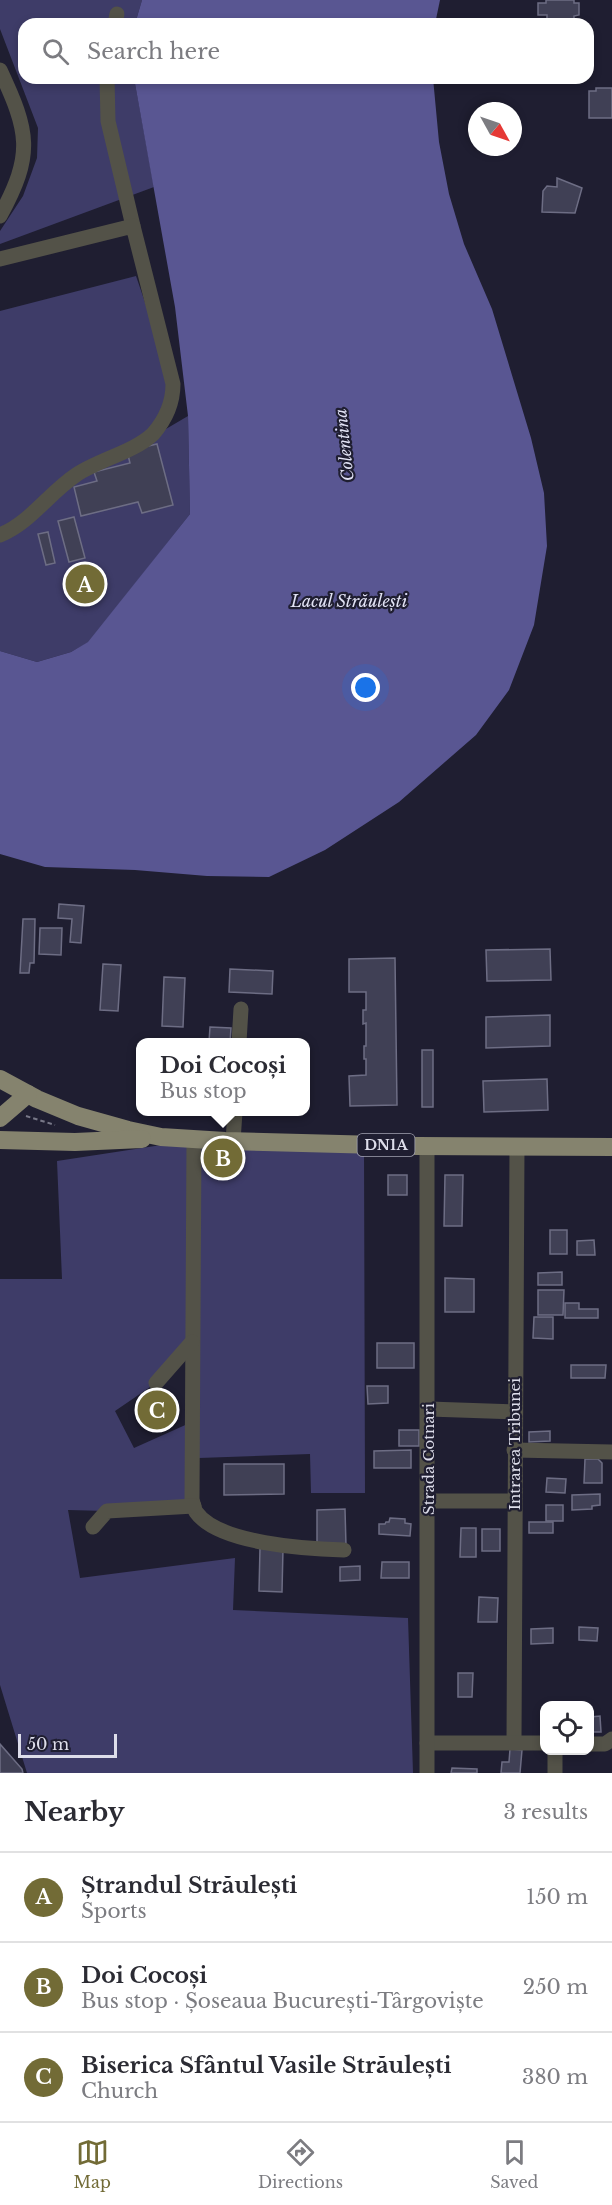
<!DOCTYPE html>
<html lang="en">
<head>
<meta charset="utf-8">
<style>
  :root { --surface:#fff; --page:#f2f2f3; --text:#2b2b33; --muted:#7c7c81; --line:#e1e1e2; --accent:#726b36 }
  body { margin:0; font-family:"Libre Baskerville",serif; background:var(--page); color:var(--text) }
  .controls { position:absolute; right:18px; bottom:18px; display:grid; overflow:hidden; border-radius:12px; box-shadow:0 3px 9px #0003 }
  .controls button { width:54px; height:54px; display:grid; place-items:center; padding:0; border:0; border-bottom:2px solid var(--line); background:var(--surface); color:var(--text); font:30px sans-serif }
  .compass { position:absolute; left:468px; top:102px; width:54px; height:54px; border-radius:50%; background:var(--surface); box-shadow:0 3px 9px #0003; rotate:130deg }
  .scale { position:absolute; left:18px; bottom:15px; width:99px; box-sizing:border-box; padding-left:6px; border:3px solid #ddddea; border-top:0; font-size:16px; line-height:21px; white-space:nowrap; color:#ddddea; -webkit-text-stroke:4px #1f1e31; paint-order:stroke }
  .you { position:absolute; left:366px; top:688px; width:21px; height:21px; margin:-15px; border:4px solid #fff; border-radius:50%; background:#1a73e8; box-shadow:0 0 0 9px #1a73e833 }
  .badge { display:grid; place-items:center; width:39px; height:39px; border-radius:50%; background:var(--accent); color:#fff; font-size:20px; font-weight:700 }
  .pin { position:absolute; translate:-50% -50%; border:3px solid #fff; box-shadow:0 2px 6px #0006 }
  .popup { position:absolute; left:136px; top:1038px; width:174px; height:78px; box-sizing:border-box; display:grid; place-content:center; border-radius:12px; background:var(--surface); filter:drop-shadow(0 2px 4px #0005); font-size:20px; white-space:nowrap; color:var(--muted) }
  .popup b { font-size:22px; color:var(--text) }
  .popup::after { content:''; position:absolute; left:50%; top:100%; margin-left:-12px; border:12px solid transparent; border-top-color:var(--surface) }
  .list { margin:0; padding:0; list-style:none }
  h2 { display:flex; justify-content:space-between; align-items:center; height:78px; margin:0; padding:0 24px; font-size:26px }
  h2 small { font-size:20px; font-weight:400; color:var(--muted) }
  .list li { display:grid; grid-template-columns:39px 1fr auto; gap:18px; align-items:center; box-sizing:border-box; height:90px; padding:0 24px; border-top:2px solid var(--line) }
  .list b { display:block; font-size:22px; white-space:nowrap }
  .list p { margin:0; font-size:20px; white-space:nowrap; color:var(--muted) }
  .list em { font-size:20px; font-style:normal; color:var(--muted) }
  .icon { flex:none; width:33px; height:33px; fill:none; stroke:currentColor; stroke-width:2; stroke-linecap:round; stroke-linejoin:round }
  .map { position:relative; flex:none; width:612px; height:1773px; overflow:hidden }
  .search { position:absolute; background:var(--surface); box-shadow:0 3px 9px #0003; left:18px; right:18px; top:18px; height:66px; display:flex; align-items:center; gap:15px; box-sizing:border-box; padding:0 21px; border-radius:18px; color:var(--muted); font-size:22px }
  .sheet { height:348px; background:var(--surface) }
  nav { display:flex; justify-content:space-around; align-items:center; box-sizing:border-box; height:84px; border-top:2px solid var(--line); background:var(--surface); font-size:16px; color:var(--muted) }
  nav a { display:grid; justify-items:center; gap:3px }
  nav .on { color:var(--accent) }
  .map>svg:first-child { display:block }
</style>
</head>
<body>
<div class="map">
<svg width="612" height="1773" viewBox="0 0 612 1773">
  <rect width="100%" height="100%" fill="#1f1e31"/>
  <g fill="#3e3c68">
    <polygon points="0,0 142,0 135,24 24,24 24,78 134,78 154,187 0,244 0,231 23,196 37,158 38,128 0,29"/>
    <polygon points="136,276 173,384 154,436 188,416 190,514 89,642 71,652 37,662 0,651 0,311"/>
    <polygon points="194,1140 364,1145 365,1493 311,1493 310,1454 199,1458 193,1343 156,1383 115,1411 134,1448 192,1422 194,1506 107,1511 68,1510 80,1578 235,1558 233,1610 408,1618 413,1773 27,1773 0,1685 0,1279 62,1279 57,1161"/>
  </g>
  <g fill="#595692">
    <polygon points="142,0 440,0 435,24 135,24"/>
    <polygon points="134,78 433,78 439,142 449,194 464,244 492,309 531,438 544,493 547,546 534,625 509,690 476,735 399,802 325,850 269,877 207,876 135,870 45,867 0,854 0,651 37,662 71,652 88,642 190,514 188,416 175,307"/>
  </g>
  <g fill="#404055" stroke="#6d6d84" stroke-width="1.5">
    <polygon points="546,0 574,0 574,3 579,3 579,15 574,16 574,23 547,23 547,15 538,15 538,3 546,3"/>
    <polygon points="596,88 612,88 612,118 589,118 589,91 596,91"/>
    <polygon points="557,178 582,188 575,213 542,212 543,191 547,186 557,187"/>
    <polygon points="157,444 173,505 142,513 138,502 81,516 74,487 97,481 94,472 130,463 127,451"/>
    <polygon points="74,517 85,558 69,562 58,521"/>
    <polygon points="48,532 55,563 46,565 38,534"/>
    <polygon points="59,904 84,906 81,943 70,942 72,919 58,918"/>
    <polygon points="23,919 35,919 34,963 30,963 29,973 20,973"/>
    <polygon points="40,928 62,928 61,955 39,954"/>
    <polygon points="550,949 551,980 487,981 486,950"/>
    <polygon points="395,958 397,1105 350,1106 349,1076 366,1075 366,1059 364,1059 364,1046 366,1046 366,1023 363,1024 363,1010 366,1010 366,992 349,992 349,959"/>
    <polygon points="103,964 121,965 118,1011 100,1010"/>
    <polygon points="230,969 273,971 272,994 229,992"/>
    <polygon points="164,977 185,978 183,1027 162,1026"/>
    <polygon points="550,1015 550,1046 486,1048 486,1017"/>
    <polygon points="210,1027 231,1028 230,1042 209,1042"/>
    <rect x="422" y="1050" width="11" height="57"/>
    <polygon points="547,1079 548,1110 484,1112 483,1081"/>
    <rect x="388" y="1175" width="19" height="20"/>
    <polygon points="445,1175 463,1175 462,1226 444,1226"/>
    <rect x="550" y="1230" width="17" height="24"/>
    <polygon points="594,1240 595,1255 577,1255 577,1241"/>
    <polygon points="562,1272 562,1285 538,1285 538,1273"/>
    <polygon points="445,1278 474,1279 474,1312 445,1312"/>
    <polygon points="538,1290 564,1290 563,1315 538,1315"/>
    <polygon points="565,1303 579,1303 579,1309 598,1309 598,1318 565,1318"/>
    <polygon points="534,1317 553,1317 553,1339 533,1338"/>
    <rect x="377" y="1343" width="37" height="25"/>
    <polygon points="571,1365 606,1365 605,1378 571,1378"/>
    <polygon points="367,1386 388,1386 388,1403 368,1404"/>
    <rect x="399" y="1430" width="20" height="16"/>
    <polygon points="550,1431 550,1441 529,1442 529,1432"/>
    <polygon points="411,1450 411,1468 374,1468 374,1451"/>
    <polygon points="585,1459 598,1459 602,1463 602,1483 584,1483"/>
    <polygon points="224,1464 284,1464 284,1494 224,1495"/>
    <polygon points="547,1478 566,1479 565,1493 546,1492"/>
    <polygon points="600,1494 600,1505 592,1506 592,1509 572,1510 572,1495"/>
    <rect x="546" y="1505" width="17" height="16"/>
    <polygon points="345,1509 346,1546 317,1546 317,1510"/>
    <polygon points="390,1518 405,1519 405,1523 411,1524 410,1536 379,1534 379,1524 385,1524 386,1522 389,1522"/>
    <rect x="529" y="1522" width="24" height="11"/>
    <polygon points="461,1528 476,1528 476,1557 460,1557"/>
    <rect x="482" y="1529" width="18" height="22"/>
    <polygon points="260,1548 283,1549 282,1592 259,1591"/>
    <polygon points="382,1562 409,1562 409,1578 381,1578"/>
    <polygon points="360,1566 360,1580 340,1581 340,1567"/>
    <polygon points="479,1597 498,1598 497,1622 478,1622"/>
    <polygon points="579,1627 598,1628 597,1641 579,1640"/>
    <polygon points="553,1628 553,1643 531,1644 531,1629"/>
    <polygon points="458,1673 473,1673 472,1697 458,1697"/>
    <polygon points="600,1716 601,1732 590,1732 590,1717"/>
    <polygon points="0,1744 22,1769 23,1773 0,1773"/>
    <polygon points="510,1749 522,1750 520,1773 501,1773 502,1762 509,1762"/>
    <polygon points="452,1768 477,1769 477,1773 451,1773"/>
  </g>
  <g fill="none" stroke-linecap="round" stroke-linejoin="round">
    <polyline stroke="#787888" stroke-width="2" stroke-dasharray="4.5 3" stroke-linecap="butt" points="26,1116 55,1125"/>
    <g stroke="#535248" stroke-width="15">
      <polyline points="115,24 117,14"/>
      <path d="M0,70C29,132 34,154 0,216"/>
      <polyline points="107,78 108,121 133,226"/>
      <path d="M0,259L133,226L173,384C173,403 166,419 153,434C134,452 98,460 76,475C49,493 30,523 0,535"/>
      <polyline points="239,1042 241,1009"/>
      <path d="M194,1140L192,1499C193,1503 194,1509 196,1512C218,1544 308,1549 344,1550"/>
      <polyline points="233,1141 235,1112"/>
      <polyline points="156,1383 192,1342"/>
      <polyline points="429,1409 514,1412"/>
      <polyline points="514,1450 612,1452"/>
      <polyline points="428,1501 513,1501"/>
      <polyline points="93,1527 107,1511 194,1506"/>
      <polyline points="514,1742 517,1147"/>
      <polyline points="427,1743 544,1743"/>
      <polyline points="590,1744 605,1744 612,1739"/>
      <polyline points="427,1773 427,1146"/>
      <polyline points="555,1773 555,1750"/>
    </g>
    <g stroke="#85836e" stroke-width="18">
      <polyline points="0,1079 37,1099 78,1116 128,1130 161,1137 225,1141 417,1146 612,1147"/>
      <polyline points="0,1118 28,1094"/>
      <polyline points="0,1140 75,1142 142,1139"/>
    </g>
  </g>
  <g text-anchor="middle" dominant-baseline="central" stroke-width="4.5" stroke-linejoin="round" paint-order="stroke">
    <rect fill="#1f1e31" stroke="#a4a4b2" stroke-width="1.5" x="357.5" y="1134" width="57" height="22" rx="4.5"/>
    <g font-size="14" font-weight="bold" fill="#ddddea">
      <text x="386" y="1145">DN1A</text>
    </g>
    <g font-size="15" fill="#ddddea" stroke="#1f1e31">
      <text transform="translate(514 1444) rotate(-90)">Intrarea Tribunei</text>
      <text transform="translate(428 1459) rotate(-90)">Strada Cotnari</text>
    </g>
    <g font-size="16" font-style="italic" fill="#e2e3f5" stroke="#1f1e31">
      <text transform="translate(344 445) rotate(-96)">Colentina</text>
      <text x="349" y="601">Lacul Străulești</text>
    </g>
  </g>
</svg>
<div class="controls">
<button><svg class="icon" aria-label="locate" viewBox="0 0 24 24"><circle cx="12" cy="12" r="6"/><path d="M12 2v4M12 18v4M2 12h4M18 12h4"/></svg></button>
</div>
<svg class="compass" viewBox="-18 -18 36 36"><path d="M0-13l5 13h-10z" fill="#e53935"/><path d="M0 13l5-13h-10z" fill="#7c7c81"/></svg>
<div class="scale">50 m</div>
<div class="you"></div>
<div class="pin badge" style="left:85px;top:584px">A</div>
<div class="pin badge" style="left:223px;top:1158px">B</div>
<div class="popup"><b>Doi Cocoși</b>Bus stop</div>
<div class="pin badge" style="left:157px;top:1410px">C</div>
<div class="search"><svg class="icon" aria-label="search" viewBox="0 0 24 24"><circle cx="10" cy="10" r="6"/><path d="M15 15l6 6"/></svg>Search here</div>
</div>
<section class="sheet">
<h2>Nearby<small>3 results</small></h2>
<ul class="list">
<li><span class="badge">A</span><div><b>Ștrandul Străulești</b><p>Sports</p></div><em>150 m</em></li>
<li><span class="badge">B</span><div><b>Doi Cocoși</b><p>Bus stop · Șoseaua București-Târgoviște</p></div><em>250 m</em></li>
<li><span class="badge">C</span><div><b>Biserica Sfântul Vasile Străulești</b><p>Church</p></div><em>380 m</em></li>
</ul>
</section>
<nav>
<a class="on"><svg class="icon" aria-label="map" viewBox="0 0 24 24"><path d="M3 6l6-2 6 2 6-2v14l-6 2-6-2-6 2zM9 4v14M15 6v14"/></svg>Map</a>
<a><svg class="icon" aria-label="directions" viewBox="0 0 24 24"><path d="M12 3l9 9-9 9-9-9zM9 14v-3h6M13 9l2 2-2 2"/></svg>Directions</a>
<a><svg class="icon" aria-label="saved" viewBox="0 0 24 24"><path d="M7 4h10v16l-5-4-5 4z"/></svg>Saved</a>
</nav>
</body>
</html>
